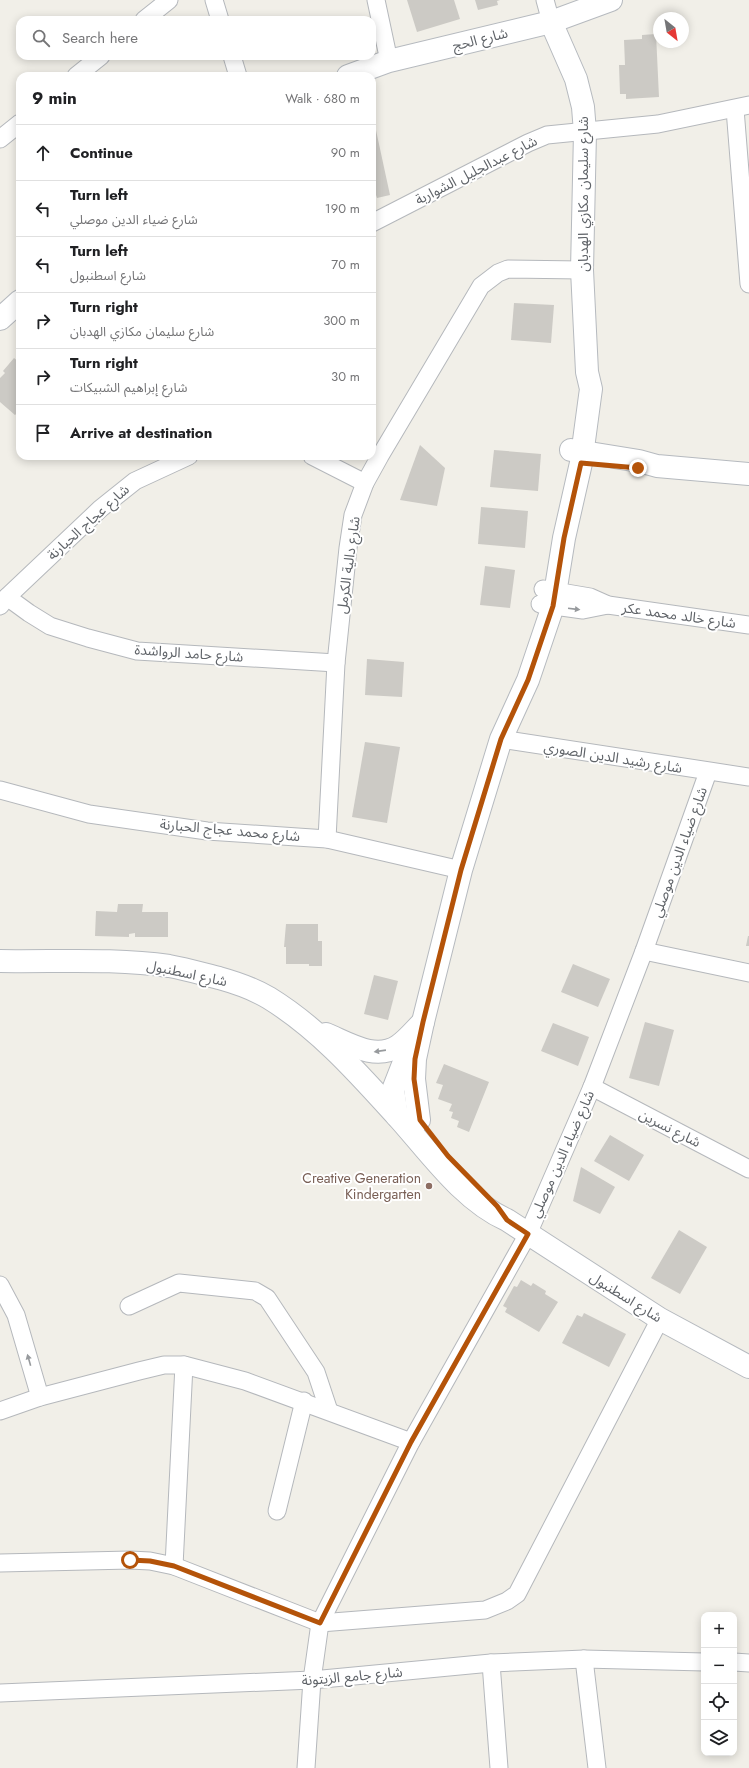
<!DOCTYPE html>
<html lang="en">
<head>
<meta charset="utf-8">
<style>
  :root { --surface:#fff; --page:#f2f2f2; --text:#202124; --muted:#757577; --line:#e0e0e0 }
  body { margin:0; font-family:Jost,"Noto Sans Arabic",sans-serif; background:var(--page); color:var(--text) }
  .controls { position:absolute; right:12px; bottom:12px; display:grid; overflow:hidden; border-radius:8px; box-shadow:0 2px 10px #0003 }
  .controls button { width:36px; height:36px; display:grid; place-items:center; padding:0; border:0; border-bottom:1px solid var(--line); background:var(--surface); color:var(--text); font:20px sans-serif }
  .compass { position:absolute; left:653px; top:12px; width:36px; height:36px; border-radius:50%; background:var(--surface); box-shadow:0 2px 10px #0003; rotate:149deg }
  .stop { position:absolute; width:12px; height:12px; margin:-9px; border:3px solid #b45309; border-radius:50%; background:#fff }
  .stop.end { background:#b45309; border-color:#fff; box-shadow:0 1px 4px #0008 }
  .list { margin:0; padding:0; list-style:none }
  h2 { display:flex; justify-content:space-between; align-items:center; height:52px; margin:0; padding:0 16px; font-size:17px }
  h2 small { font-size:13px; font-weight:400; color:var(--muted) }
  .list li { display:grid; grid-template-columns:26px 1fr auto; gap:12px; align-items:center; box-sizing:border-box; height:56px; padding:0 16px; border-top:1px solid var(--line) }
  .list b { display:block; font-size:15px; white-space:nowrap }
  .list p { margin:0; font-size:13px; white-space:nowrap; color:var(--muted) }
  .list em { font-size:13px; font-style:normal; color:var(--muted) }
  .icon { flex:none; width:22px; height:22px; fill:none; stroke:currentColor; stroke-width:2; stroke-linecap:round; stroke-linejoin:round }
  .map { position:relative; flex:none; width:749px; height:1768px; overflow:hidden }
  .search { position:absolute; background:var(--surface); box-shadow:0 2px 10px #0003; left:16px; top:16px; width:360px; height:44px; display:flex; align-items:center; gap:10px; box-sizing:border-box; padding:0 14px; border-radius:12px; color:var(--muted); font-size:15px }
  .panel { position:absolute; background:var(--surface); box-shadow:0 2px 10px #0003; left:16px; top:72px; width:360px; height:388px; border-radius:12px }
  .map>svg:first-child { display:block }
</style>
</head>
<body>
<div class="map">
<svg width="749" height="1768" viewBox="0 0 749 1768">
  <rect width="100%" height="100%" fill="#f1efe8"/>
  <g fill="#cccac5">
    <polygon points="407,0 454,0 460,19 417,32"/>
    <polygon points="475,0 500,0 497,1 498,5 478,10"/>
    <polygon points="656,34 659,97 626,99 626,94 620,94 619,65 625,65 624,40 642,39 642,35"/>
    <polygon points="374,121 390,195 377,198 376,195 372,196 372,122"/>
    <polygon points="514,303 554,305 551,343 511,340"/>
    <polygon points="14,358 20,363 20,410 15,415 0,402 0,378 5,373 3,371"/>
    <polygon points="420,445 445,468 437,506 400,500"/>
    <polygon points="494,450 541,454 538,491 490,487"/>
    <polygon points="481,507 528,511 525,548 478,544"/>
    <polygon points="485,566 515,570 510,608 480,605"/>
    <polygon points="367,659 404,662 402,697 365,695"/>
    <polygon points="365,742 400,747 387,823 352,817"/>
    <polygon points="118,904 143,904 142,912 168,912 168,937 135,937 135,933 129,934 129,937 95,936 96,911 117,912"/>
    <polygon points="286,924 318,924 318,941 322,941 322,966 309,966 309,964 286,964 286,947 284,947"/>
    <polygon points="748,936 749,936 749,946 746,946"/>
    <polygon points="573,964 610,979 598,1007 561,992"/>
    <polygon points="374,975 398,981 388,1020 364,1014"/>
    <polygon points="645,1022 674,1030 659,1086 629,1078"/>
    <polygon points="553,1023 589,1037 578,1066 541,1051"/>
    <polygon points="444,1064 489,1082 469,1132 457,1127 459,1121 451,1118 453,1112 449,1111 452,1104 438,1099 443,1085 436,1083"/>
    <polygon points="610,1135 644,1155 629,1181 594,1161"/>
    <polygon points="581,1167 615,1187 600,1214 573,1201"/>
    <polygon points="679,1230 707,1247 680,1294 651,1278"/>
    <polygon points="521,1280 531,1286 533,1283 546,1291 545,1294 558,1302 539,1332 505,1312 507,1308 503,1306 514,1286 517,1287"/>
    <polygon points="584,1313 626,1334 609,1367 562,1343 577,1315 582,1317"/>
  </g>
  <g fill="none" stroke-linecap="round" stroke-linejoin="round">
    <g stroke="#b5b8bc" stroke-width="19">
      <g id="street">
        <polyline points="214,0 220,20"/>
        <polyline points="376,0 389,61"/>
        <polyline points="545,0 551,22"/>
        <polyline points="144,20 169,0"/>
        <polyline points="232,56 238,76"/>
        <polyline points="76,76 101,56"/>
        <polyline points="735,109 749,284"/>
        <polyline points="0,139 20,123"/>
        <polyline points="372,223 528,143 547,135 658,124 749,105"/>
        <polyline points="312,456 365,483"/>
        <polyline points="543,589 590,597 608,605 749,625"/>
        <polyline points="7,597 29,613 50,626 88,638 137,651 336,663"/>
        <polyline points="540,604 583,610 608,605"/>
        <polyline points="0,606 7,597 100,509 135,481 189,456"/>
        <polyline points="501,739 749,777"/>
        <polyline points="0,790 89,814 207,831 327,839 461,870"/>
        <polyline points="327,839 336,663 348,548 353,515 365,483 380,456 481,286 498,273 508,269 582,270"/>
        <polyline points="644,951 749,973"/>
        <polyline points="592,1087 749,1169"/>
        <polyline points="0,1285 16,1315 40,1397"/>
        <polyline points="129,1306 179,1283 255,1291 267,1298 316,1372 329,1411"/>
        <polyline points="0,1411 40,1397 139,1371 164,1365 184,1365 245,1381 411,1442"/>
        <polyline points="277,1511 304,1401"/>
        <polyline points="0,1563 130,1560 150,1561 174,1566 184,1365"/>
        <polyline points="174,1566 320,1623 485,1610 507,1601 517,1594 660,1319"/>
        <polyline points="584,1659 597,1768"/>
        <polyline points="734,1662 749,1663"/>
        <polyline points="491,1663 499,1768"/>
        <polyline points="0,1693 312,1680 491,1663 584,1659 704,1662"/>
        <polyline points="306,1768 312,1680 320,1623 411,1442 528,1234 592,1087 644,951 708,772"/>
      </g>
    </g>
    <g stroke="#b6babf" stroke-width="24">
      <g id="secondary">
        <polyline points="348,76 389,61 551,22 611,0"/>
        <polyline points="0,319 20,301"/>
        <polyline points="571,450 639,461 657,466 749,474"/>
        <path d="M0,961C55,962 114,958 169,966C186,969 203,974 219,978C237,983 254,989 269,998C319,1029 357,1072 396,1115C428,1150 462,1200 507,1220L660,1319L749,1367"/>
        <path d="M326,1034C348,1043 375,1061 398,1046C407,1040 415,1030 423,1022"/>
        <polyline points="397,1116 393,1090 411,1044"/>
        <polyline points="419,1120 414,1079 415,1059 423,1022 461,870 501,739 528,680 553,606 564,538 581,463 590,396 591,389 587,372 582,270 585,132 583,107 576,79 551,22"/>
      </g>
    </g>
    <use href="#street" stroke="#fff" stroke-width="17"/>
    <use href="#secondary" stroke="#fff" stroke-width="22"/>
  </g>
  <defs><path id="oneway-solid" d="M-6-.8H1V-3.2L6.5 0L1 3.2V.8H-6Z"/></defs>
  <g fill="#979a9d">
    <use href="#oneway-solid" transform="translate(574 609) rotate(7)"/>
    <use href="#oneway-solid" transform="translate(380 1051) rotate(172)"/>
    <use href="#oneway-solid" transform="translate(29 1360) rotate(-106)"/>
  </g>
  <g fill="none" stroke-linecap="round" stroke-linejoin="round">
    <polyline stroke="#b45309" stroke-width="5" points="130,1560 150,1561 174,1566 320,1623 411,1442 528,1234 507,1220 497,1206 448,1156 420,1120 414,1079 415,1059 423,1022 461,870 501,739 528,680 553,606 564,538 581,463 638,468"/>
  </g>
  <circle fill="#8d6e63" stroke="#fff" stroke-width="1.5" cx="429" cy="1186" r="4"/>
  <g text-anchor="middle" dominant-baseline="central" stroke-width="4" stroke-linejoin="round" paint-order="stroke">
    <g font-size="14" fill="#5f6368" stroke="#fff">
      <text transform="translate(480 39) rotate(-14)">شارع الحج</text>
      <text transform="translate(476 170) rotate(-27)">شارع عبدالجليل الشواربة</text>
      <text transform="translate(583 194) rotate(-90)">شارع سليمان مكازي الهدبان</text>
      <text transform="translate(88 522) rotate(-42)">شارع عجاج الحبارنة</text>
      <text transform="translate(348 565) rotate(-82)">شارع دالية الكرمل</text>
      <text transform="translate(679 615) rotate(8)">شارع خالد محمد عكر</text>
      <text transform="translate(189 653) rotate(4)">شارع حامد الرواشدة</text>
      <text transform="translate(613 757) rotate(9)">شارع رشيد الدين الصوري</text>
      <text transform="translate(230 830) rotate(5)">شارع محمد عجاج الحبارنة</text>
      <text transform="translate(679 852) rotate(-70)">شارع ضياء الدين موصلي</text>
      <text transform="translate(187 973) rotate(12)">شارع اسطنبول</text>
      <text transform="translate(670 1128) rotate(27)">شارع نسرين</text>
      <text transform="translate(562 1154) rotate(-66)">شارع ضياء الدين موصلي</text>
      <text transform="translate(626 1297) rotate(32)">شارع اسطنبول</text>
      <text transform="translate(352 1676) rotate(-5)">شارع جامع الزيتونة</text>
    </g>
    <g font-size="14" fill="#785e54" stroke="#fff" text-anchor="end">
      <text x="421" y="1178">Creative Generation<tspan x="421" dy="16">Kindergarten</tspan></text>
    </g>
  </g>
</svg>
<div class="controls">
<button>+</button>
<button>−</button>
<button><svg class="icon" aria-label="locate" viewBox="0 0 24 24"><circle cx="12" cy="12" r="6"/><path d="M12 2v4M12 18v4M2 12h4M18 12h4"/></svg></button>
<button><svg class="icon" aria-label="layers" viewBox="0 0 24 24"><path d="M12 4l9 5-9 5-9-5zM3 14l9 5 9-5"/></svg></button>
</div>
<svg class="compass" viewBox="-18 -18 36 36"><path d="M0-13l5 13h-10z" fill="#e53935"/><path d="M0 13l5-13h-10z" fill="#757577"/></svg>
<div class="stop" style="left:130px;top:1560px"></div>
<div class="stop end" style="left:638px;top:468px"></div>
<div class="search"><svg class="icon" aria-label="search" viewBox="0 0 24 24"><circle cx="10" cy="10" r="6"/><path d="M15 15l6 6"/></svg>Search here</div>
<section class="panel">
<h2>9 min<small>Walk · 680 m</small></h2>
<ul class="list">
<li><svg class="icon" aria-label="ahead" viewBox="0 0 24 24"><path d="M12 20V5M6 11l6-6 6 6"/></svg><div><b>Continue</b></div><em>90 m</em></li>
<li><svg class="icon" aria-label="left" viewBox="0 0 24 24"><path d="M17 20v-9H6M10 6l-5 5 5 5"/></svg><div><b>Turn left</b><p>شارع ضياء الدين موصلي</p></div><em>190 m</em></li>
<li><svg class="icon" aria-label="left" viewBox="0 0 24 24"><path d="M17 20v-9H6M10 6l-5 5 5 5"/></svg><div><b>Turn left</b><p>شارع اسطنبول</p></div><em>70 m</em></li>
<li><svg class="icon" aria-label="right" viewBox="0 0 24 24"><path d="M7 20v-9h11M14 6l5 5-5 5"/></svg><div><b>Turn right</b><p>شارع سليمان مكازي الهدبان</p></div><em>300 m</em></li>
<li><svg class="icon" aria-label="right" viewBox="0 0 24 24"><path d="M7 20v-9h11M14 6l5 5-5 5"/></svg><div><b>Turn right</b><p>شارع إبراهيم الشبيكات</p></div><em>30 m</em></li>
<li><svg class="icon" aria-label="arrive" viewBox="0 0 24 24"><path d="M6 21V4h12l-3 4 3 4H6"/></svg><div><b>Arrive at destination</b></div></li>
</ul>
</section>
</div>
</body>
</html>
